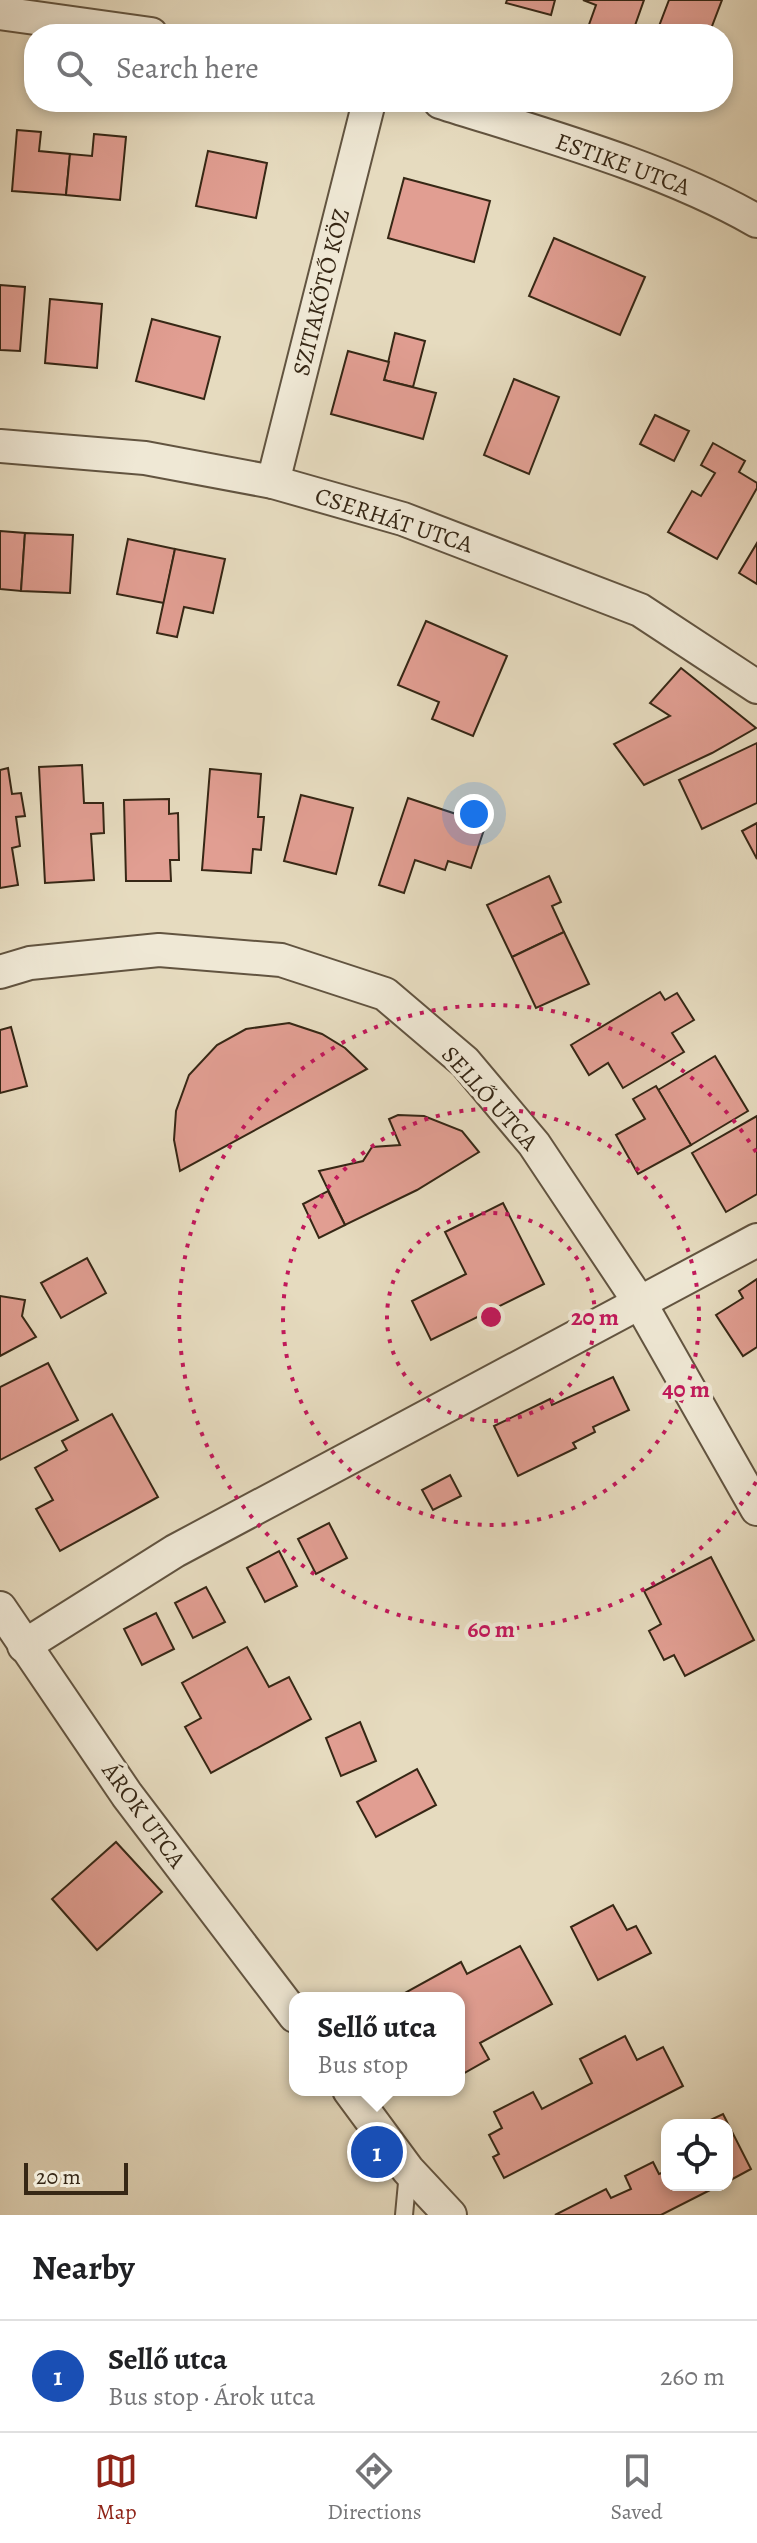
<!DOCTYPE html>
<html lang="en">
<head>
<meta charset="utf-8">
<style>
  :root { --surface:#fff; --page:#f2f2f2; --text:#202124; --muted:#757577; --line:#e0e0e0; --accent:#8f2418 }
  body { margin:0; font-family:Alegreya,serif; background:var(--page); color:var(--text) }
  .controls { position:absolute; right:24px; bottom:24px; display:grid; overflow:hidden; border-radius:16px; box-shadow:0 4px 12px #0003 }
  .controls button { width:72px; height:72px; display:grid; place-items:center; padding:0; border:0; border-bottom:2px solid var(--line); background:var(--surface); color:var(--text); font:40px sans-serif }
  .scale { position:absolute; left:24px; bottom:20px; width:104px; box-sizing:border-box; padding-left:8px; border:4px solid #362715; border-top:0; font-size:22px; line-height:28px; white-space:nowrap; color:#362715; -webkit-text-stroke:6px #efe8d5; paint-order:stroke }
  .you { position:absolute; left:474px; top:814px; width:28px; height:28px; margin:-20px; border:6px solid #fff; border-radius:50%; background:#1a73e8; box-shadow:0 0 0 12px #1a73e833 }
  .badge { display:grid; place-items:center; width:52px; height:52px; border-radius:50%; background:var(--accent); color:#fff; font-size:26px; font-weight:700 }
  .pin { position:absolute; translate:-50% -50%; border:4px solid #fff; box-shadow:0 2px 8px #0006 }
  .popup { position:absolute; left:289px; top:1992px; width:176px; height:104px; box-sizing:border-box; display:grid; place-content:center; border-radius:16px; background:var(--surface); filter:drop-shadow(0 2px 6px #0005); font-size:26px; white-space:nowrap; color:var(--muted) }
  .popup b { font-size:30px; color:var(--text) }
  .popup::after { content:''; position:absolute; left:50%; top:100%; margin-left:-16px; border:16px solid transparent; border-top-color:var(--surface) }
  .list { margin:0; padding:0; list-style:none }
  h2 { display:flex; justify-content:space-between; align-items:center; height:104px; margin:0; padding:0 32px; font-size:34px }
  h2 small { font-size:26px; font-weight:400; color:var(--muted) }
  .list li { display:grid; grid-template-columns:52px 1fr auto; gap:24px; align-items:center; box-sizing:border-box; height:112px; padding:0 32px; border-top:2px solid var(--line) }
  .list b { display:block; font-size:30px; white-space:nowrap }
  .list p { margin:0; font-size:26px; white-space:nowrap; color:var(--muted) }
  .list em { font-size:26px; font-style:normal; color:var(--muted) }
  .icon { flex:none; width:44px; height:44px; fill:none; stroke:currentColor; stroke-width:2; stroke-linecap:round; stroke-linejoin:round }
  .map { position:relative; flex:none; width:757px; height:2215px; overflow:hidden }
  .search { position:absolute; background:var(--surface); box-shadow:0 4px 12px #0003; left:24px; right:24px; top:24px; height:88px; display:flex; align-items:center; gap:20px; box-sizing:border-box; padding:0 28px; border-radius:32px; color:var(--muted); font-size:30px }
  .sheet { height:216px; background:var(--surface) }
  nav { display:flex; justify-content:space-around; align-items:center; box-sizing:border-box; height:112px; border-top:2px solid var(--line); background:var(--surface); font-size:22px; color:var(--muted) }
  nav a { display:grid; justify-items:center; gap:4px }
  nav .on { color:var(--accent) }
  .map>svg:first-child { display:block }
</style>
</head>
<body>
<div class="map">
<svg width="757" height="2215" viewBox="0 0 757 2215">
  <rect width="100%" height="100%" fill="#e6dbbf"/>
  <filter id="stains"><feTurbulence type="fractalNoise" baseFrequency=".0025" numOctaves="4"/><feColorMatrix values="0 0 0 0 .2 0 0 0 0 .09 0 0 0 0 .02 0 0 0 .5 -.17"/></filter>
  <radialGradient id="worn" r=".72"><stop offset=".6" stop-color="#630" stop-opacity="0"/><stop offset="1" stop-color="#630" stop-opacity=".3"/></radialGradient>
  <g fill="#e19e92" stroke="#362715" stroke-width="2">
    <polygon points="507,0 555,0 551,15 506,3"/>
    <polygon points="583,0 644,0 632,34 586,33 596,5"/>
    <polygon points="669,0 722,0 709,34 656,34"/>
    <polygon points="17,130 41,132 39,151 70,154 66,195 12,191"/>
    <polygon points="94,134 126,137 120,200 66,195 70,154 92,156"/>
    <polygon points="208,151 267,163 256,218 196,206"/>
    <polygon points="404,178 490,201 474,262 388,238"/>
    <polygon points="554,238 645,277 620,335 529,296"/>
    <polygon points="0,285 25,287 20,351 0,350"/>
    <polygon points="50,299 102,304 97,368 45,363"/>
    <polygon points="152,319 220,337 204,399 136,381"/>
    <polygon points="395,333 425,341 413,387 384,380"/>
    <polygon points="348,351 389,362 384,380 436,393 423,439 331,414"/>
    <polygon points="514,379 559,397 529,474 484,455"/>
    <polygon points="655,415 689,431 674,461 640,444"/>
    <polygon points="713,443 745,461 739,472 757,483 757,488 717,559 668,532 692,491 701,496 715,473 701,465"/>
    <polygon points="0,531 25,533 21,591 0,589"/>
    <polygon points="25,533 73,535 70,593 21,591"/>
    <polygon points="128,539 175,549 164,603 117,594"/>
    <polygon points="757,543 757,584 739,573"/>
    <polygon points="175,549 225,559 213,613 184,607 177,637 157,633"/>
    <polygon points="426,621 507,656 473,736 432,719 439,702 398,685"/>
    <polygon points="681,668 756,728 712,753 644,785 614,744 670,716 650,703"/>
    <polygon points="757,743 757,803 702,829 679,780"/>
    <polygon points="82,765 84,803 103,803 104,833 91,834 94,880 45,883 39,767"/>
    <polygon points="8,768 12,794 21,793 25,816 16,817 20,846 12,848 18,885 0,888 0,770"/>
    <polygon points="210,769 261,774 258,817 264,817 261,850 253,849 251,873 202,870"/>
    <polygon points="301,795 353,808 336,874 284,861"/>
    <polygon points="408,798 486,824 471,868 448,861 445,870 415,860 404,893 379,885"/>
    <polygon points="169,799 169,814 178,813 179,860 170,860 171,881 126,881 124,800"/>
    <polygon points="757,823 757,859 742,831"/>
    <polygon points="549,876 561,902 552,906 564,932 512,957 487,905"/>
    <polygon points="564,932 589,984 536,1008 512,957"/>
    <polygon points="660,992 665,1000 677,993 694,1020 672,1033 684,1052 623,1088 608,1063 589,1075 571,1045"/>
    <polygon points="289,1023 322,1034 345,1048 367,1069 180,1171 174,1140 176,1111 189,1075 217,1045 246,1029"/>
    <polygon points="11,1027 27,1086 0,1093 0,1030"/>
    <polygon points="715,1056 748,1111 691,1145 658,1090"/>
    <polygon points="656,1086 691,1145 638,1174 616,1135 645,1119 633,1099"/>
    <polygon points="398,1115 424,1116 462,1131 479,1152 417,1190 345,1225 319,1171 363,1161 372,1147 400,1145 389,1119"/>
    <polygon points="757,1116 757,1194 726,1212 692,1153"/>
    <polygon points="328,1191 345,1225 319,1238 303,1204"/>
    <polygon points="503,1203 544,1284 431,1340 412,1301 466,1274 445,1232"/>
    <polygon points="87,1258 106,1293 61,1318 41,1283"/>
    <polygon points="757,1279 757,1347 743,1356 716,1315 743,1298 739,1291"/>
    <polygon points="0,1296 25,1300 22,1316 36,1337 0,1356"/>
    <polygon points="48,1363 78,1420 0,1460 0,1387"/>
    <polygon points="613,1377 629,1410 593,1427 595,1432 573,1443 576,1448 518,1476 494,1426 550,1399 552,1405"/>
    <polygon points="112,1414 158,1497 60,1551 36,1509 53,1500 35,1468 67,1450 62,1441"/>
    <polygon points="450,1475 461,1496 433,1510 422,1490"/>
    <polygon points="329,1523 347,1558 316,1574 298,1539"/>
    <polygon points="279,1551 297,1586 265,1602 247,1568"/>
    <polygon points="711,1557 754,1640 685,1676 674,1655 664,1660 649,1631 661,1624 644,1591"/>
    <polygon points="206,1587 225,1622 193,1638 175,1603"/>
    <polygon points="156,1613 174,1649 142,1665 124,1629"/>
    <polygon points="247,1647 269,1687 289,1677 311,1719 211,1773 185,1727 201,1718 182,1683"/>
    <polygon points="360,1722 376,1761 341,1776 326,1738"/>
    <polygon points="417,1769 436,1805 376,1837 357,1802"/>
    <polygon points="116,1842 162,1892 97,1950 52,1899"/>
    <polygon points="613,1905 627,1930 636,1926 651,1953 598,1980 571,1927"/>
    <polygon points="520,1946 552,2004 480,2043 489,2059 459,2076 459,1998 403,1998 401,1995 461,1962 467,1974"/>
    <polygon points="625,2036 637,2060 663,2047 683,2086 504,2178 493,2157 499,2154 489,2135 502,2128 494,2112 533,2092 542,2109 592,2083 580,2059"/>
    <polygon points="723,2114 751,2169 727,2182 727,2125 700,2125"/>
    <polygon points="653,2162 659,2174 667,2171 667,2185 720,2185 661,2215 555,2215 606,2189 611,2198 631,2189 625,2176"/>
  </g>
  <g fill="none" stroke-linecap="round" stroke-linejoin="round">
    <g stroke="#625440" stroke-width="20">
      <polyline id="service" points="404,2215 408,2172"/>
    </g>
    <g stroke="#625440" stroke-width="36">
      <g id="minor">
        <polyline points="0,13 151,34"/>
        <path d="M440,102C544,135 662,167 757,221"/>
        <polyline points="0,446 145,458 273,482 403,519 640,610 757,687"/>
        <polyline points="273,482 369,102"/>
        <polyline points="0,972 30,963 159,950 281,960 385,994 465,1062 534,1144 640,1303 757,1509"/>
        <polyline points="0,1608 127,1795 295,2016"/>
        <polyline points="24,1646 175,1551 757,1240"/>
        <polyline points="349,2090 408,2170 450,2215"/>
      </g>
    </g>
    <use href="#service" stroke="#efe8d5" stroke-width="16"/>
    <use href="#minor" stroke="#efe8d5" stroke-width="32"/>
  </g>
  <g fill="none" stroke="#c2185b" stroke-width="4" stroke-dasharray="4 8">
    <circle cx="491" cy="1317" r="104"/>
    <circle cx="491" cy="1317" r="208"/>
    <path d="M756 1482A312 312 0 1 1 756 1152"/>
  </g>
  <g text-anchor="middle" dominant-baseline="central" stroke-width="8" stroke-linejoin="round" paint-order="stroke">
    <g font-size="24" fill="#362715" stroke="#efe8d5">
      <text transform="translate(623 164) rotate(20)">ESTIKE UTCA</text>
      <text transform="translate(321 292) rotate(-76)">SZITAKÖTŐ KÖZ</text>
      <text transform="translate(394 520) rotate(18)">CSERHÁT UTCA</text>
      <text transform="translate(490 1098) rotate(48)">SELLŐ UTCA</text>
      <text transform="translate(144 1815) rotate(54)">ÁROK UTCA</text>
    </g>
  </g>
  <circle cx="491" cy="1317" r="12" fill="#c2185b" stroke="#efe8d5" stroke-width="4"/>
  <g font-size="24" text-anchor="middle" font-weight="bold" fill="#c2185b" stroke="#efe8d5" stroke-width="8" stroke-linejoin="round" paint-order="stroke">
    <text x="595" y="1325">20 m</text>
    <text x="686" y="1397">40 m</text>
    <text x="491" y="1637">60 m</text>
  </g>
  <rect width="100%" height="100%" filter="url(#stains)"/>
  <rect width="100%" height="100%" fill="url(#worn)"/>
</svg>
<div class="controls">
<button><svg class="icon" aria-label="locate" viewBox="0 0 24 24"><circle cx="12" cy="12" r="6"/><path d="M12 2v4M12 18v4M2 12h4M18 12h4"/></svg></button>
</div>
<div class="scale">20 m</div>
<div class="you"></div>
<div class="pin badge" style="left:377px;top:2152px;background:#1a4fb4">1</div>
<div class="popup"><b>Sellő utca</b>Bus stop</div>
<div class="search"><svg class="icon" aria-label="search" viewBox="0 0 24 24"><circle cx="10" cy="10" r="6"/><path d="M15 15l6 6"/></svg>Search here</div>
</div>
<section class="sheet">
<h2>Nearby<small></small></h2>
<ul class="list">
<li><span class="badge" style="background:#1a4fb4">1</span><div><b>Sellő utca</b><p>Bus stop · Árok utca</p></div><em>260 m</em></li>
</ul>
</section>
<nav>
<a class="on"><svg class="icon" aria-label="map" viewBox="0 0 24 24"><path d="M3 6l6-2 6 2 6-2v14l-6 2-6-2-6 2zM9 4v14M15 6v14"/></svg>Map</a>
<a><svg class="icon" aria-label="directions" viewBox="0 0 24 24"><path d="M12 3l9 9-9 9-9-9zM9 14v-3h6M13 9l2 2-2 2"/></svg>Directions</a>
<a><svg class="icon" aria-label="saved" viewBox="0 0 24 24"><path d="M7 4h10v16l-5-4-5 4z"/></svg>Saved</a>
</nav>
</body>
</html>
